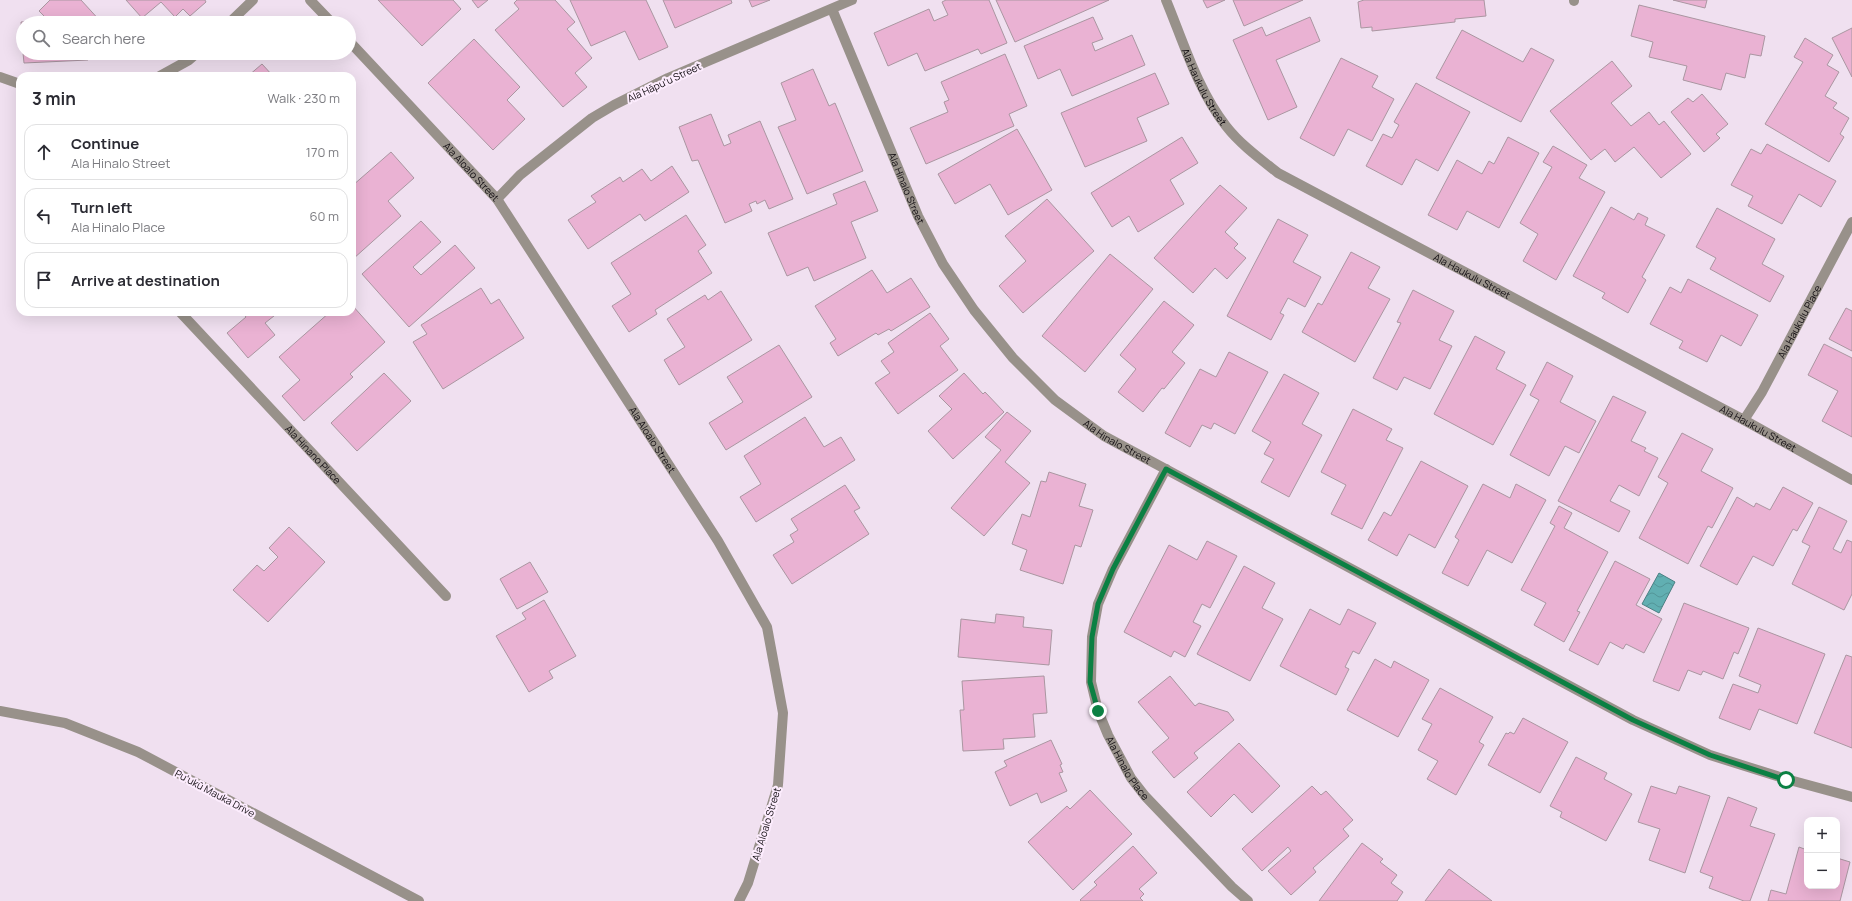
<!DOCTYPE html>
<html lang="en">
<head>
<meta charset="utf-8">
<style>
  :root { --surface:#fff; --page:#f2f2f3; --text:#2b2b33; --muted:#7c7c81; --line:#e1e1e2 }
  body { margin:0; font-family:Manrope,sans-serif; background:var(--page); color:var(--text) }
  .controls { position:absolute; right:12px; bottom:12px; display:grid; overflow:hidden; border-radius:8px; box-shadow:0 4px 16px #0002 }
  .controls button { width:36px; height:36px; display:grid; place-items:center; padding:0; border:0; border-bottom:1px solid var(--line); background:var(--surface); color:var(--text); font:20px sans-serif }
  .stop { position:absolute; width:12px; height:12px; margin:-9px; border:3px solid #0b8043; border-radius:50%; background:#fff }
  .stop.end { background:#0b8043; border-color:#fff; box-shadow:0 1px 4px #0008 }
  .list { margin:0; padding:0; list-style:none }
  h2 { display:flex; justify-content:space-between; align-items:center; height:52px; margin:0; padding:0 16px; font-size:17px }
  h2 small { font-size:13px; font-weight:400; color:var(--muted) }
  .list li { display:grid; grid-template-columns:26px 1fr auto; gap:12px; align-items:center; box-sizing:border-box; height:56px; margin:0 8px 8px; padding:0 8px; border:1px solid var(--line); border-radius:12px }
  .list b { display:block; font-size:15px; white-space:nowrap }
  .list p { margin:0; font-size:13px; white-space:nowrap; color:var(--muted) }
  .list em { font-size:13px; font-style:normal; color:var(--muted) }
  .icon { flex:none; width:22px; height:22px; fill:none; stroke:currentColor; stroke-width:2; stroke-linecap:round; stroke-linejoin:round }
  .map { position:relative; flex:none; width:1852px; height:901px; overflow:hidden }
  .search { position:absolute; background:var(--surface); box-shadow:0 4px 16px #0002; left:16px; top:16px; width:340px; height:44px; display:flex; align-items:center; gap:10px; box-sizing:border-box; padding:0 14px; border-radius:22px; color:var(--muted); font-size:15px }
  .panel { position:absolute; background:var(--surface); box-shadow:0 4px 16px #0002; left:16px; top:72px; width:340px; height:244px; border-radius:12px }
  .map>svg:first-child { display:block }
</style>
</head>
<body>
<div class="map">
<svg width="1852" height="901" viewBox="0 0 1852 901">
  <defs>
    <pattern id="water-waves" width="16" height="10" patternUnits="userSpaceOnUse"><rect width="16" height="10" fill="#61afb2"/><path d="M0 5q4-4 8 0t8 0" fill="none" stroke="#539598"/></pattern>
  </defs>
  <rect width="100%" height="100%" fill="#f0e0f0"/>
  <polygon fill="url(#water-waves)" stroke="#4a7f82" points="1659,573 1675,582 1659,613 1642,604"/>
  <g fill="#eab2d3" stroke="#aa96a1">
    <polygon points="50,0 81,0 102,23 23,23 23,52 21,22 48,20 39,11"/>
    <polygon points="126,0 205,0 206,2 190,16 183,9 175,17 161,2 142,18"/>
    <polygon points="378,0 453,0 461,9 422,46"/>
    <polygon points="472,0 488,0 478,8"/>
    <polygon points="517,0 555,0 575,22 567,29 592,58 575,73 587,87 563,107 495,30 519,9 514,3"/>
    <polygon points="570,0 646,0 668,47 639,60 625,31 591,46"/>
    <polygon points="663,0 731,0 732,3 675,28"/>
    <polygon points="749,0 770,0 752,7"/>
    <polygon points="946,0 989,0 1007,43 981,54 978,49 925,71 917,53 888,66 874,33 929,9 934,21 948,15 942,2"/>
    <polygon points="996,0 1109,0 1015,42"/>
    <polygon points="1203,0 1225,0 1207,8"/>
    <polygon points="1233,0 1303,0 1244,26"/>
    <polygon points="1364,0 1484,0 1486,16 1455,19 1455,22 1372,31 1372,27 1361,28 1358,2"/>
    <polygon points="1673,0 1707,0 1705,8"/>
    <polygon points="1639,5 1765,36 1761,56 1750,54 1745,78 1726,73 1721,90 1683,80 1687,66 1649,57 1653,42 1631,36"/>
    <polygon points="1093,17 1103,39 1092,43 1095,51 1132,35 1145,65 1072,96 1060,69 1038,79 1024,46"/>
    <polygon points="1310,17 1320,41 1276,60 1297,107 1268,120 1233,40 1262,27 1266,36"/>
    <polygon points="1852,28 1852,77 1832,38"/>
    <polygon points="1462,30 1523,62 1531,48 1554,60 1521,122 1436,78"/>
    <polygon points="1805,38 1833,55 1827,65 1839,72 1825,96 1837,103 1833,108 1849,118 1840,134 1844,137 1829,162 1765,124 1803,62 1794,57"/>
    <polygon points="474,39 520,87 507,100 525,119 493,150 428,83"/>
    <polygon points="23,53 88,53 88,60 24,63"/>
    <polygon points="1005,54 1027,106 1009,114 1014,126 926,164 910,128 948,112 944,102 949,100 941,82"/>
    <polygon points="1341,58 1378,76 1372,87 1394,99 1372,141 1348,129 1334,156 1300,138"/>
    <polygon points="1612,61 1632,86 1611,103 1631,126 1649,112 1659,125 1664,121 1691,154 1661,178 1634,147 1615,162 1605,149 1591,160 1550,111"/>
    <polygon points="262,64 273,76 248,76"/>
    <polygon points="813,69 829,106 835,103 863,171 807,194 778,127 796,120 781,83"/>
    <polygon points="1155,73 1169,104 1137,118 1147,141 1085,167 1061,113"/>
    <polygon points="1416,83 1470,112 1438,171 1416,159 1402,185 1366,166 1383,134 1392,138 1399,125 1394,122"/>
    <polygon points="1702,94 1728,124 1716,134 1720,138 1704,152 1671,112 1688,98 1693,102"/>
    <polygon points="711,114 724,146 731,143 728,135 760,121 793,199 769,209 765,200 757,204 756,201 749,204 752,211 725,223 698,160 692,161 679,127"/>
    <polygon points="1017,129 1052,190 1008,215 990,184 955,204 938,174"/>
    <polygon points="1182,137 1198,163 1170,180 1184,204 1138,232 1129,216 1112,227 1091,193"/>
    <polygon points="1508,137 1539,153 1499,228 1467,211 1457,230 1428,215 1457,160 1482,174 1489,161 1494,164"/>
    <polygon points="1767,144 1836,181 1821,207 1799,194 1782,224 1748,206 1753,196 1731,185 1751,149 1761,154"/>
    <polygon points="1553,146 1587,165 1579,178 1605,192 1556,280 1523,261 1538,234 1520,223 1552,167 1543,162"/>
    <polygon points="391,152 414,178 388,201 401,216 353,259 352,186"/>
    <polygon points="672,166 689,192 645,221 640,214 588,249 568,220 596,202 591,196 620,177 623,182 642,169 651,181"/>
    <polygon points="865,181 878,211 851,222 866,258 814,281 808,267 787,276 768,233 837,204 833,194"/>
    <polygon points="1220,185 1247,208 1225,232 1238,244 1234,248 1246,258 1227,279 1215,268 1193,293 1154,258"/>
    <polygon points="1047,199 1094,251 1023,313 999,286 1026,261 1005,236"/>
    <polygon points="1611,207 1634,220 1638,213 1648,218 1645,225 1665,235 1642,277 1646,280 1628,313 1602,298 1605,293 1573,276"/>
    <polygon points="1717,208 1775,239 1762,264 1784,276 1770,302 1710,269 1716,258 1696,247"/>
    <polygon points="686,215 706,245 698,251 712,273 655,310 657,314 629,332 612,306 631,294 611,263"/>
    <polygon points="1278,219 1308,235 1293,262 1321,277 1305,307 1288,298 1280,313 1284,315 1271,340 1227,316"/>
    <polygon points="421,221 441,242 413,267 421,275 455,245 475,268 409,327 362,274"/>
    <polygon points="1351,252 1380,267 1368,288 1390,299 1355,362 1302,332 1318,303 1322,305"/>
    <polygon points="1110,254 1153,289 1085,372 1042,336"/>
    <polygon points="872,270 887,293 911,278 930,307 891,331 889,329 878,335 876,333 838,356 830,343 836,339 815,306"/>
    <polygon points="1688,279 1758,315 1741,346 1721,335 1707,362 1679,348 1683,341 1650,324 1670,287 1681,293"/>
    <polygon points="481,288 491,304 499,299 524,338 443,389 413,342 427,334 421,325"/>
    <polygon points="1413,290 1454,311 1439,340 1452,346 1430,389 1404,377 1397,390 1373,378 1401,323 1397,322"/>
    <polygon points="721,291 752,340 679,385 664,360 685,347 667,319 705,295 708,300"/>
    <polygon points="1164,301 1194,325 1172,352 1185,363 1164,389 1162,388 1143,412 1118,392 1136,369 1120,355"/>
    <polygon points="352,305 385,342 350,374 353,377 304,421 282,396 300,380 279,357 330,312 352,312"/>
    <polygon points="1846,308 1852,311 1852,351 1829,339"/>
    <polygon points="242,312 279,312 265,323 275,335 248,358 227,333 246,317"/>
    <polygon points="930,313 949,339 940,346 958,370 898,414 875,383 890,373 881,361 894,352 888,343"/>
    <polygon points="1475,336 1505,352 1496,369 1526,385 1493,445 1434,414"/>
    <polygon points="1824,344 1852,358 1852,437 1822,421 1838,391 1808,375"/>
    <polygon points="779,345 812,397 726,450 709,423 743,402 727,377"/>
    <polygon points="1229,352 1268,372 1235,434 1214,423 1211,429 1202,425 1190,447 1165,433 1200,369 1216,377"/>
    <polygon points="1547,362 1573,376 1560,402 1596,421 1579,453 1565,446 1549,476 1510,455 1539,400 1530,395"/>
    <polygon points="384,373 411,401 357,451 331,423"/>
    <polygon points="964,373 983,394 985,392 1004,412 953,459 928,431 952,409 939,396"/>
    <polygon points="1284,374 1319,393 1302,424 1322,435 1289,497 1261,482 1274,459 1264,454 1271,442 1252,431"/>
    <polygon points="1613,396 1646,412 1631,441 1646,448 1644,451 1658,458 1639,496 1619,485 1610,501 1630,511 1619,532 1558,501"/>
    <polygon points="1353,409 1392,429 1386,440 1403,448 1362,529 1331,514 1346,485 1321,472"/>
    <polygon points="1007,412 1031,431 1005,462 1030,483 984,536 951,508 1001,450 985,437"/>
    <polygon points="805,417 824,447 841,437 855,460 756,522 740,497 761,484 744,456"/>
    <polygon points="1682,433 1713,449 1701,471 1733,488 1712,528 1708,526 1688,564 1639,538 1668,483 1658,477"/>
    <polygon points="1421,461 1468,486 1435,548 1409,534 1397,556 1368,540 1384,512 1391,516"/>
    <polygon points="1049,472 1086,484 1079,506 1093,510 1081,547 1075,545 1063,584 1020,570 1027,550 1012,544 1022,514 1030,517 1041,481 1046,482"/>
    <polygon points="1483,484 1510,498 1516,484 1546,500 1512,563 1487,550 1468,586 1442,573 1459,540 1455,537"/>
    <polygon points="845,485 860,508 854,511 869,534 792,584 773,555 794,542 790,535 798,530 791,519"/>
    <polygon points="1783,487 1813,503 1797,531 1793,529 1773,566 1753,556 1737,585 1700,566 1737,497 1754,507 1756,503 1770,510"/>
    <polygon points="1559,506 1572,513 1564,528 1608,552 1577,611 1580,612 1564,642 1534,625 1546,603 1521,590 1555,526 1550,523"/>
    <polygon points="1819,507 1847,521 1833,549 1841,553 1847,540 1852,542 1852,594 1844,610 1792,584 1810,546 1802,542"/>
    <polygon points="289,527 325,562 268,622 233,590 257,565 264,571 278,557 269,548"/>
    <polygon points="1207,541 1237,556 1210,608 1202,604 1193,622 1201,626 1185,657 1174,651 1171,657 1124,632 1169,545 1197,560"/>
    <polygon points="1615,561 1650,579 1636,605 1662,619 1644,653 1626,644 1623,649 1610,642 1598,665 1569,650"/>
    <polygon points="530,562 548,592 517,609 500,579"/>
    <polygon points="1244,566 1275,583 1262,608 1283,619 1250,681 1197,654"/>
    <polygon points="544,600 576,656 549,671 553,678 529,692 496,636 526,619 522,613"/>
    <polygon points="1684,603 1749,628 1738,654 1734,652 1723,679 1703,671 1701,675 1688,670 1679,691 1653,681"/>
    <polygon points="1310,609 1340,625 1348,609 1376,623 1359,654 1353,651 1345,667 1349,669 1336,695 1280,666"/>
    <polygon points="996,614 1024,617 1023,627 1052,630 1049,665 958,657 961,619 995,623"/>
    <polygon points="1758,628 1825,654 1797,724 1759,709 1750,730 1719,718 1733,684 1758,693 1761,685 1739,676"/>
    <polygon points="1846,655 1852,657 1852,748 1814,733"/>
    <polygon points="1375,659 1391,668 1394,661 1429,680 1398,737 1347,710"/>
    <polygon points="1044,676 1047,713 1033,714 1035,737 1003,739 1004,749 963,751 960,710 964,710 962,681"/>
    <polygon points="1170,676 1195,706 1199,703 1228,712 1234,720 1194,753 1198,758 1174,778 1152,752 1169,738 1138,702"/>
    <polygon points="1440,688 1493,717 1479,742 1484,745 1456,795 1427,779 1438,761 1418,750 1432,724 1422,719"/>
    <polygon points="1523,718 1568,742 1540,793 1488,765 1506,733 1508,734 1510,732 1514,734"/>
    <polygon points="1051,740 1062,764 1060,765 1063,772 1059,773 1067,791 1041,803 1037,793 1010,806 995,772 1007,766 1004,761"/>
    <polygon points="1239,743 1280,786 1252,813 1234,794 1211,817 1187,792"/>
    <polygon points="1576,757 1607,773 1604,779 1632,794 1606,841 1560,817 1562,812 1550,806"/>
    <polygon points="1312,786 1321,795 1326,791 1353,820 1343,829 1349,836 1313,868 1316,872 1291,895 1268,871 1291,851 1288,847 1262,871 1242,849"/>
    <polygon points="1651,786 1676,794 1679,786 1710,796 1685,873 1649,860 1660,829 1638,822"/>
    <polygon points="1090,790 1132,834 1073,890 1028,842 1067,806 1070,809"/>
    <polygon points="1728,797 1757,808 1750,826 1775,834 1750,901 1744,901 1709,888 1713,877 1700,872"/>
    <polygon points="1362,843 1383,859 1380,862 1397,875 1391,883 1403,892 1397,901 1319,901"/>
    <polygon points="1133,846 1157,873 1139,889 1144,894 1140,898 1143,901 1081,901 1080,900 1097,885 1094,882"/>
    <polygon points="1799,847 1807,850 1807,886 1837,886 1837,858 1850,862 1840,901 1768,901 1771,890 1786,894"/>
    <polygon points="1449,869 1492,901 1425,901"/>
  </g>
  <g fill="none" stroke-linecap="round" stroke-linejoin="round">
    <g stroke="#98918a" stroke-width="10">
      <polyline points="310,0 332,23"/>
      <path id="s1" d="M1166,0C1183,41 1198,91 1226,126C1240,144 1259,158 1278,173L1744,420L1852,480"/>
      <polyline points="1574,1 1574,0"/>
      <path id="s2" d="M832,9L918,216L943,264L974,310L1013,358L1055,400L1104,436L1633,720L1710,755L1786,779L1852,797"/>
      <polyline points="229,23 253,0"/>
      <path id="s3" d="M349,41L497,199L718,541L767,627L783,713L778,785L748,883L739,901"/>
      <polyline points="160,76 189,60 197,53"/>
      <polyline points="0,77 20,84"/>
      <polyline points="497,199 520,175 592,118 614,105 668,78 852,0"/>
      <path id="s4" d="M180,312L446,596"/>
      <path id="s5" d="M1744,420L1762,392L1852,222"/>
      <path id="s6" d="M1166,469L1113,569L1098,604L1092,637L1091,682L1098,711L1108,735L1131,778L1145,796L1232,887L1248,901"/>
      <polyline points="0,711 65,723 138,752 419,901"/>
    </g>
  </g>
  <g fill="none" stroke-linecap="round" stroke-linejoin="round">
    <polyline stroke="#0b8043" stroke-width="5" points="1098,711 1090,682 1092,637 1098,604 1113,569 1166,469 1633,720 1710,755 1786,780"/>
  </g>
  <g text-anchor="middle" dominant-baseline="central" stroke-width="4" stroke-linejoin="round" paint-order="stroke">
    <g font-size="10" fill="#130e13" stroke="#fdedfe">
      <text transform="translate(664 82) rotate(-25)">Ala Hāpuʻu Street</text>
      <text stroke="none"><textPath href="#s1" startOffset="95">Ala Haukulu Street</textPath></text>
      <text stroke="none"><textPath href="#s3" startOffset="179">Ala Aloalo Street</textPath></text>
      <text stroke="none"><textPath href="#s2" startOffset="194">Ala Hinalo Street</textPath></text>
      <text stroke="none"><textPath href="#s1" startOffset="430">Ala Haukulu Street</textPath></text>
      <text stroke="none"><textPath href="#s5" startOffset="113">Ala Haukulu Place</textPath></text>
      <text stroke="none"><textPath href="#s1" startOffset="754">Ala Haukulu Street</textPath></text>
      <text stroke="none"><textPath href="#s3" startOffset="503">Ala Aloalo Street</textPath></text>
      <text stroke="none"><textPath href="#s2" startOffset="530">Ala Hinalo Street</textPath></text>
      <text stroke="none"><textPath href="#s4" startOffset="195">Ala Hinano Place</textPath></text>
      <text stroke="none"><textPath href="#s6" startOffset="324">Ala Hinalo Place</textPath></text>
      <text transform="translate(215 793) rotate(28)">Puʻukū Mauka Drive</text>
      <text transform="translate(766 824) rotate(-73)">Ala Aloalo Street</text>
    </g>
  </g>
</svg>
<div class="controls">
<button>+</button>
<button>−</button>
</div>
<div class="stop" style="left:1786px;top:780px"></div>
<div class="stop end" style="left:1098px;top:711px"></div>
<div class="search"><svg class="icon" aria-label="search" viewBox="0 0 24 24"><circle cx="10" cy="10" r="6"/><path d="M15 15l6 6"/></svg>Search here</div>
<section class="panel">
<h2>3 min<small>Walk · 230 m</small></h2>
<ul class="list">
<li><svg class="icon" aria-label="ahead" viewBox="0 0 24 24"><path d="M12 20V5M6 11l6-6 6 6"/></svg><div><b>Continue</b><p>Ala Hinalo Street</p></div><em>170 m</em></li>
<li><svg class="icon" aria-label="left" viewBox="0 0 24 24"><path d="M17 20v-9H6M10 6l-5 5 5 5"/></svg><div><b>Turn left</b><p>Ala Hinalo Place</p></div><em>60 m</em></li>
<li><svg class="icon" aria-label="arrive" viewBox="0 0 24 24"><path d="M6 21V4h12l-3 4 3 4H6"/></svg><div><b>Arrive at destination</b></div></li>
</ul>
</section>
</div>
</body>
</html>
